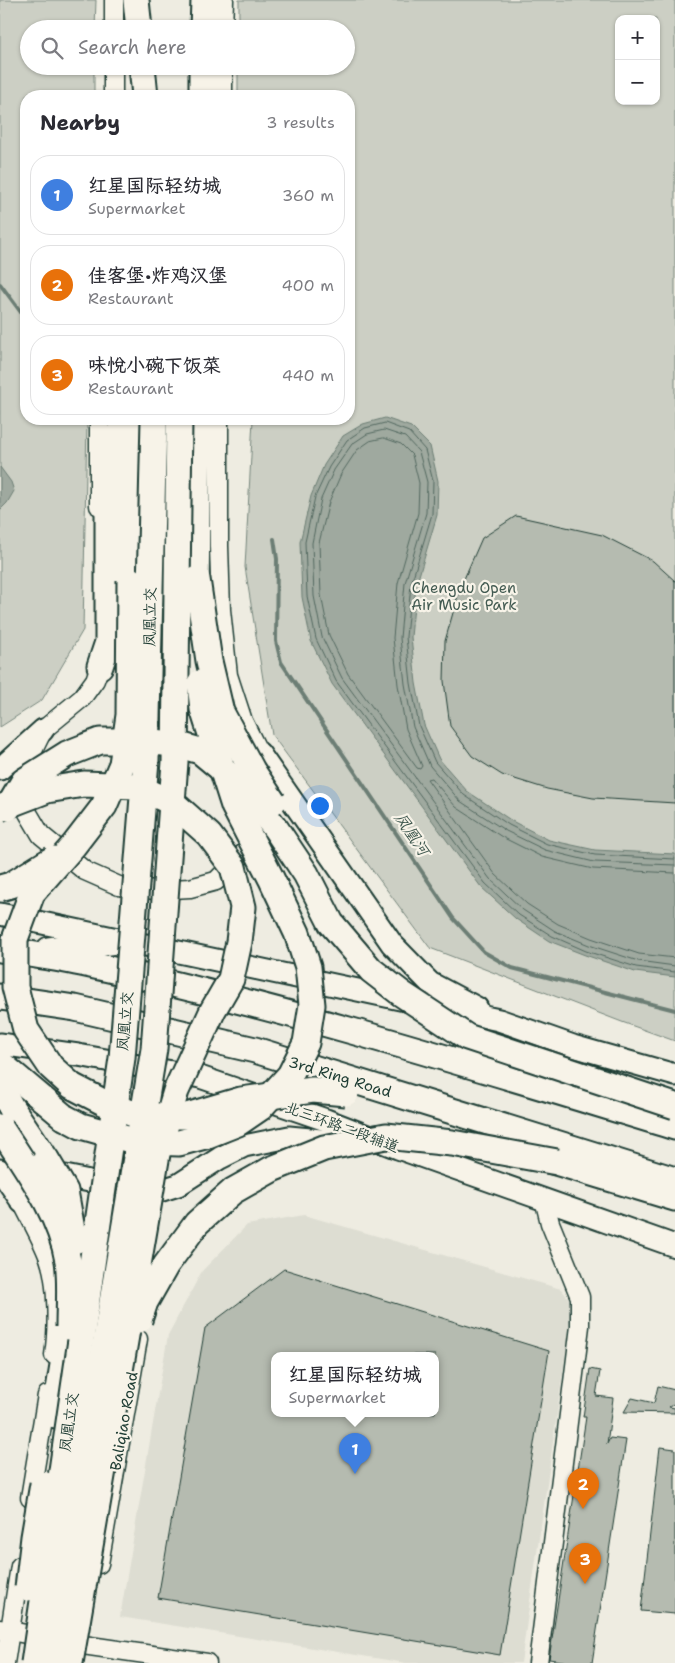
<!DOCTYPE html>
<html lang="en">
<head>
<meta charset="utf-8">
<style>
  :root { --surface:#fff; --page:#f2f2f3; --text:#2b2b33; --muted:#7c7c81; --line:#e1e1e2; --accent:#7c3aed }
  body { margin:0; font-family:"Shantell Sans","LXGW WenKai TC",sans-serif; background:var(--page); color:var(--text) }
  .controls { position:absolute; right:15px; top:15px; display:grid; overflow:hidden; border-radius:10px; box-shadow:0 1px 4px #0004 }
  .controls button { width:45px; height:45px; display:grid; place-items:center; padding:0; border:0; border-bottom:1px solid var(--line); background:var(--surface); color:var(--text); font:25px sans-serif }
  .you { position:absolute; left:319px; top:805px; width:18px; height:18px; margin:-12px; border:4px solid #fff; border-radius:50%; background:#1a73e8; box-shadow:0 0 0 8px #1a73e833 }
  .badge { display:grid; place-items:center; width:32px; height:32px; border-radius:50%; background:var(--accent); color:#fff; font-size:16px; font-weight:700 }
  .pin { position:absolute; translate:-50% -41px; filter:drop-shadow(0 1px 2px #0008) }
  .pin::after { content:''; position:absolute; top:26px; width:18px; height:15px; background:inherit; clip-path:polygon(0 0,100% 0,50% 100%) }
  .popup { position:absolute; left:271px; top:1352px; width:168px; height:65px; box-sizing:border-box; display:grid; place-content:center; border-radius:10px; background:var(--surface); filter:drop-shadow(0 1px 4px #0005); font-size:16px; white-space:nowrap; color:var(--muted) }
  .popup b { font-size:19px; color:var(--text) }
  .popup::after { content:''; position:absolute; left:50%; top:100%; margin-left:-10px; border:10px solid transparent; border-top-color:var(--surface) }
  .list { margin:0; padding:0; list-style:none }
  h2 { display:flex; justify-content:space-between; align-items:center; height:65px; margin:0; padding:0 20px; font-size:21px }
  h2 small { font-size:16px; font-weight:400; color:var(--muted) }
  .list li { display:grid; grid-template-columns:32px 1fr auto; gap:15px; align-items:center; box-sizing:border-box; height:80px; margin:0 10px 10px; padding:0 10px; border:1px solid var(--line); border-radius:20px }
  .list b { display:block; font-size:19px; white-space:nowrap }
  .list p { margin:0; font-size:16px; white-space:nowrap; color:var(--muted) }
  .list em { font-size:16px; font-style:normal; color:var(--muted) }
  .icon { flex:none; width:28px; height:28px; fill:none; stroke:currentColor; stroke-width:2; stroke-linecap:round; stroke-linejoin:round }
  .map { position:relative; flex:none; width:675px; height:1663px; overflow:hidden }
  .search { position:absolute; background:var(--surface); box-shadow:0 1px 4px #0004; left:20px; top:20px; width:335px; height:55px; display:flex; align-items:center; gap:12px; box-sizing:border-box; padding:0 18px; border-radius:28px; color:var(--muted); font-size:19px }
  .panel { position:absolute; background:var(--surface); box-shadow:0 1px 4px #0004; left:20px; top:90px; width:335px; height:335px; border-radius:20px }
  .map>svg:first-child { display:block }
</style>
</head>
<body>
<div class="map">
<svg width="675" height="1663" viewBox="0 0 675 1663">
  <rect width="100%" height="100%" fill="#eeece1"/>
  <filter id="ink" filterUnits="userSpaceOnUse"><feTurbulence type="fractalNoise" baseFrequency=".02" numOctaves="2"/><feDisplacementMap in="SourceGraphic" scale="10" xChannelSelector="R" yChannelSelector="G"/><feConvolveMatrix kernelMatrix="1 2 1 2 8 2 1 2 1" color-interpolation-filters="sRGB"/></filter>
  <g filter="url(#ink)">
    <path fill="#ddddd2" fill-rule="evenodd" d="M304,1215L561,1289L573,1304L521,1663H406L120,1617L168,1335L202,1271L247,1225ZM275,1355H435V1413H275Z"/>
    <g fill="#cccfc4" stroke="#76867c" fill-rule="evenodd">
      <polygon points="0,0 96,0 95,29 29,29 29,66 94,66 94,96 26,96 26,419 87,419 83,630 42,700 0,727"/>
      <path d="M239,0H675V1041L622,1022L430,948L272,735L245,567L253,419H349V96H238V66H346V29H239ZM619,19H656V101H619Z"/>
    </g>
    <g fill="#9fa99f" stroke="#6c7e74">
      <polygon points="385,418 411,427 430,446 438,481 437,515 416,586 411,637 416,683 424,725 439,759 467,791 512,821 549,840 595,850 675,854 675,977 635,972 585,955 549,941 516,919 481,887 332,684 311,641 302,597 300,542 311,496 324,465 343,436 363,424"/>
      <polygon points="0,467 11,482 14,491 7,503 0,510"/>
    </g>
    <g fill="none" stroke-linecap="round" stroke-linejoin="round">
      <g stroke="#52685f" stroke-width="1">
        <polygon points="384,438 401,444 412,455 419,483 418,513 398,583 393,638 398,685 406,729 422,766 420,769 417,768 348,674 329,635 321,595 319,543 329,502 341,474 357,450 370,441"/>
        <polyline points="675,859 595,855 547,844 509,825 464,795 435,762 419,726 411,683 406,637 411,584 432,514 433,481 425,450 409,432 385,423 365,428 347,440 329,467 315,497 305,542 307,596 316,639 336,681 485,883 519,915 552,936 586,951 636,967 675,972"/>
        <polyline points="675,865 594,862 545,850 506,831 460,801 430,766 413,727 405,684 400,638 405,583 426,513 427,482 419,452 405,437 384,430 367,434 352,444 334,470 321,499 312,543 314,596 322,637 342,678 490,879 523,910 555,931 589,945 638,961 675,966"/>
        <polyline points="675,873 593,869 542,857 502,837 456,807 431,778 427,779 495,874 527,904 558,924 591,938 639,954 675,958"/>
      </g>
      <g stroke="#6c7e74" stroke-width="4">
        <polyline points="0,284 26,319"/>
        <polyline points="274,539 277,559 276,641 281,662 453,918 484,952 512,968 675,1010"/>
      </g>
    </g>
    <g fill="#b5bbb0" stroke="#1f3d34" fill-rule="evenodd">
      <polygon points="516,516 602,535 653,561 675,581 675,803 593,798 547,789 502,775 472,756 450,726 444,681 445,641 460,588 482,538"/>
      <path d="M284,1269L549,1351L500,1655L158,1598L205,1328ZM275,1355H435V1413H275Z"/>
      <polygon points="590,1369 600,1371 596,1396 613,1398 607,1444 610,1438 626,1440 592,1663 575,1663 549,1659 586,1417 583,1417"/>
      <polygon points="658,1386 675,1390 675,1403 669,1407 675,1408 675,1413 624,1412 632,1398 654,1403"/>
      <polygon points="660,1447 675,1449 675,1614 641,1611"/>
    </g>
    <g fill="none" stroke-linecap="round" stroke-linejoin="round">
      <g stroke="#1f3d34" stroke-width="21">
        <g id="minor">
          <polyline points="114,29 114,0"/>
          <polyline points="223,29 224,0"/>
          <polyline points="113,96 113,66"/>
          <polyline points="223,96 223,66"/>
          <polyline points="219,419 219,546 221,610 228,675 243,721 259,753 260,767"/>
          <polyline points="99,506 99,419"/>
          <polyline points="100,655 100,666 95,680 82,698 43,730 22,773 28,813 41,835 85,871 119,886 155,890 190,888 216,881 258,839 259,835"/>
          <path d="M22,1202C31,1220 42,1239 49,1258C58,1283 58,1329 54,1355"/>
          <polyline points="30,1498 47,1395"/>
          <polyline points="99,1564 138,1339"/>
          <polyline points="0,1629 83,1645 207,1663"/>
          <polyline points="5,1663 20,1566"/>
          <polyline points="538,1663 580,1326 580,1297 550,1223 544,1199"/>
        </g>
      </g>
      <g stroke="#1f3d34" stroke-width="25">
        <g id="major">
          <polyline points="259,753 392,944 430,983 477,1008"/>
          <polyline points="0,769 43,730"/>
          <polyline points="0,914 499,1020 573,1046 675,1075"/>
          <polyline points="0,1044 78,1055 200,1077 326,1120 398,1148 675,1246"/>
          <polyline points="0,1170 22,1202 61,1230"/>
          <polyline points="22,1202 49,1182 65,1176 143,1192 156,1192 178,1185 220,1158 244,1146 289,1137 342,1142"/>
          <polyline points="109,1246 118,1187"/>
        </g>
      </g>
      <g stroke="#1f3d34" stroke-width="29">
        <g id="highway">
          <polyline points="136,0 139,29"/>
          <polyline points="203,29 204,0"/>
          <polyline points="142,66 145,96"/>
          <polyline points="202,96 202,66"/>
          <polyline points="130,580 134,429"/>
          <polyline points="196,600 198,419"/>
          <polyline points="100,666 108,642 108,507 122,419"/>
          <path d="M0,949C28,954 57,958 86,964C285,1007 480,1068 675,1127"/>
          <polyline points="49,950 123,940"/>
          <polyline points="0,997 75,1008 255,1050 675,1180"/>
          <polyline points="0,1063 64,1117"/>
          <polyline points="0,1087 11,1107 46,1159"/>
          <polyline points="536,1156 675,1198"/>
          <polyline points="55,1415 69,1327"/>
        </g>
      </g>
      <use href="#minor" stroke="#f7f3e8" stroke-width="18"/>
      <use href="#major" stroke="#f7f3e8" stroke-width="21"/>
      <use href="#highway" stroke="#f7f3e8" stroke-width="25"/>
      <g stroke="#1f3d34" stroke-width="29" stroke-linecap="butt">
        <g id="highway-bridge">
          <polyline points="197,579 209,661 221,712 252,770 273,802"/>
          <polyline points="130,580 129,715 122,764 104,806 74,845 32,893 15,939 15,987 26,1030 51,1067 72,1086 103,1102 131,1113 157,1116 187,1116 241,1100 313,1090 346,1093"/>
          <polyline points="0,808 47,790 84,784 136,786 173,803 209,835 233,867 243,907 239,942 231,979 213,1010 176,1091 157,1154 70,1663"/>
          <polyline points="8,808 24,781 67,754 100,741 138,741 176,744 200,751 241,785 276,829 306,874 331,923 371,970 402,994 467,1037 675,1106"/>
          <polyline points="0,888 11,885 53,859"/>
          <polyline points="64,1117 81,1126 127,1139 149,1142 179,1143 205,1136 238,1123 260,1108 290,1075 306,1043 312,1005 308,967 297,933 271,878 234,806 203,709 200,683"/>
          <path d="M0,1127C26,1168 60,1212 68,1261C71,1280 69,1308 69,1327"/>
          <polyline points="46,1159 65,1191 74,1241"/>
          <polyline points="139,1320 145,1302 166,1265 197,1223 233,1191 272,1169 324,1148 386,1136 452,1143 557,1162"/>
          <polyline points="28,1588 34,1537 43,1484"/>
          <polyline points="34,1663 122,1058 146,760 154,419"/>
          <polyline points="56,1663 60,1616 154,1049 175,762 179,419"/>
        </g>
      </g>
      <use href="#highway-bridge" stroke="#f7f3e8" stroke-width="25"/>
    </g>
  </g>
  <g text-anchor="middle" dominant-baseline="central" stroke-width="4.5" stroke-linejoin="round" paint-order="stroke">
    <g font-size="15" fill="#425a51" stroke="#f7f3e8">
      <text x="464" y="588">Chengdu Open<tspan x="464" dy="17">Air Music Park</tspan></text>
    </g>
    <g font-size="15" fill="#1f3d34" stroke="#f7f3e8">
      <text transform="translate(150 617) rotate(-89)">凤凰立交</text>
      <text transform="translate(125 1021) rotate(-85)">凤凰立交</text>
      <text transform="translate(340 1077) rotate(17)">3rd Ring Road</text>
      <text transform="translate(342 1127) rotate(20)">北三环路二段辅道</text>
      <text transform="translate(124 1421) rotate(-80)">Baliqiao Road</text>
      <text transform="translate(69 1422) rotate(-82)">凤凰立交</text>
    </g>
    <g font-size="16" font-style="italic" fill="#3f584f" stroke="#f7f3e8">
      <text transform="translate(412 834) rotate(56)">凤凰河</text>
    </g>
  </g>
</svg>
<div class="controls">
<button>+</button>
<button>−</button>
</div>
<div class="you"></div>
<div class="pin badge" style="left:355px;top:1474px;background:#3f7fe0">1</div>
<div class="popup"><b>红星国际轻纺城</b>Supermarket</div>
<div class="pin badge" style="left:583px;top:1509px;background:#e8710a">2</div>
<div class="pin badge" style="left:585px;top:1584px;background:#e8710a">3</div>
<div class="search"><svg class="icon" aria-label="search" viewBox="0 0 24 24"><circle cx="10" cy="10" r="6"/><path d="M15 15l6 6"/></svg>Search here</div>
<section class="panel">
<h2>Nearby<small>3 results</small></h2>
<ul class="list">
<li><span class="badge" style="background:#3f7fe0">1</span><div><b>红星国际轻纺城</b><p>Supermarket</p></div><em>360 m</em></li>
<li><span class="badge" style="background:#e8710a">2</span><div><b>佳客堡·炸鸡汉堡</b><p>Restaurant</p></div><em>400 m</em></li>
<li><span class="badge" style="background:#e8710a">3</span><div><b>味悦小碗下饭菜</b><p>Restaurant</p></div><em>440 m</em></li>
</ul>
</section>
</div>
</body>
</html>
